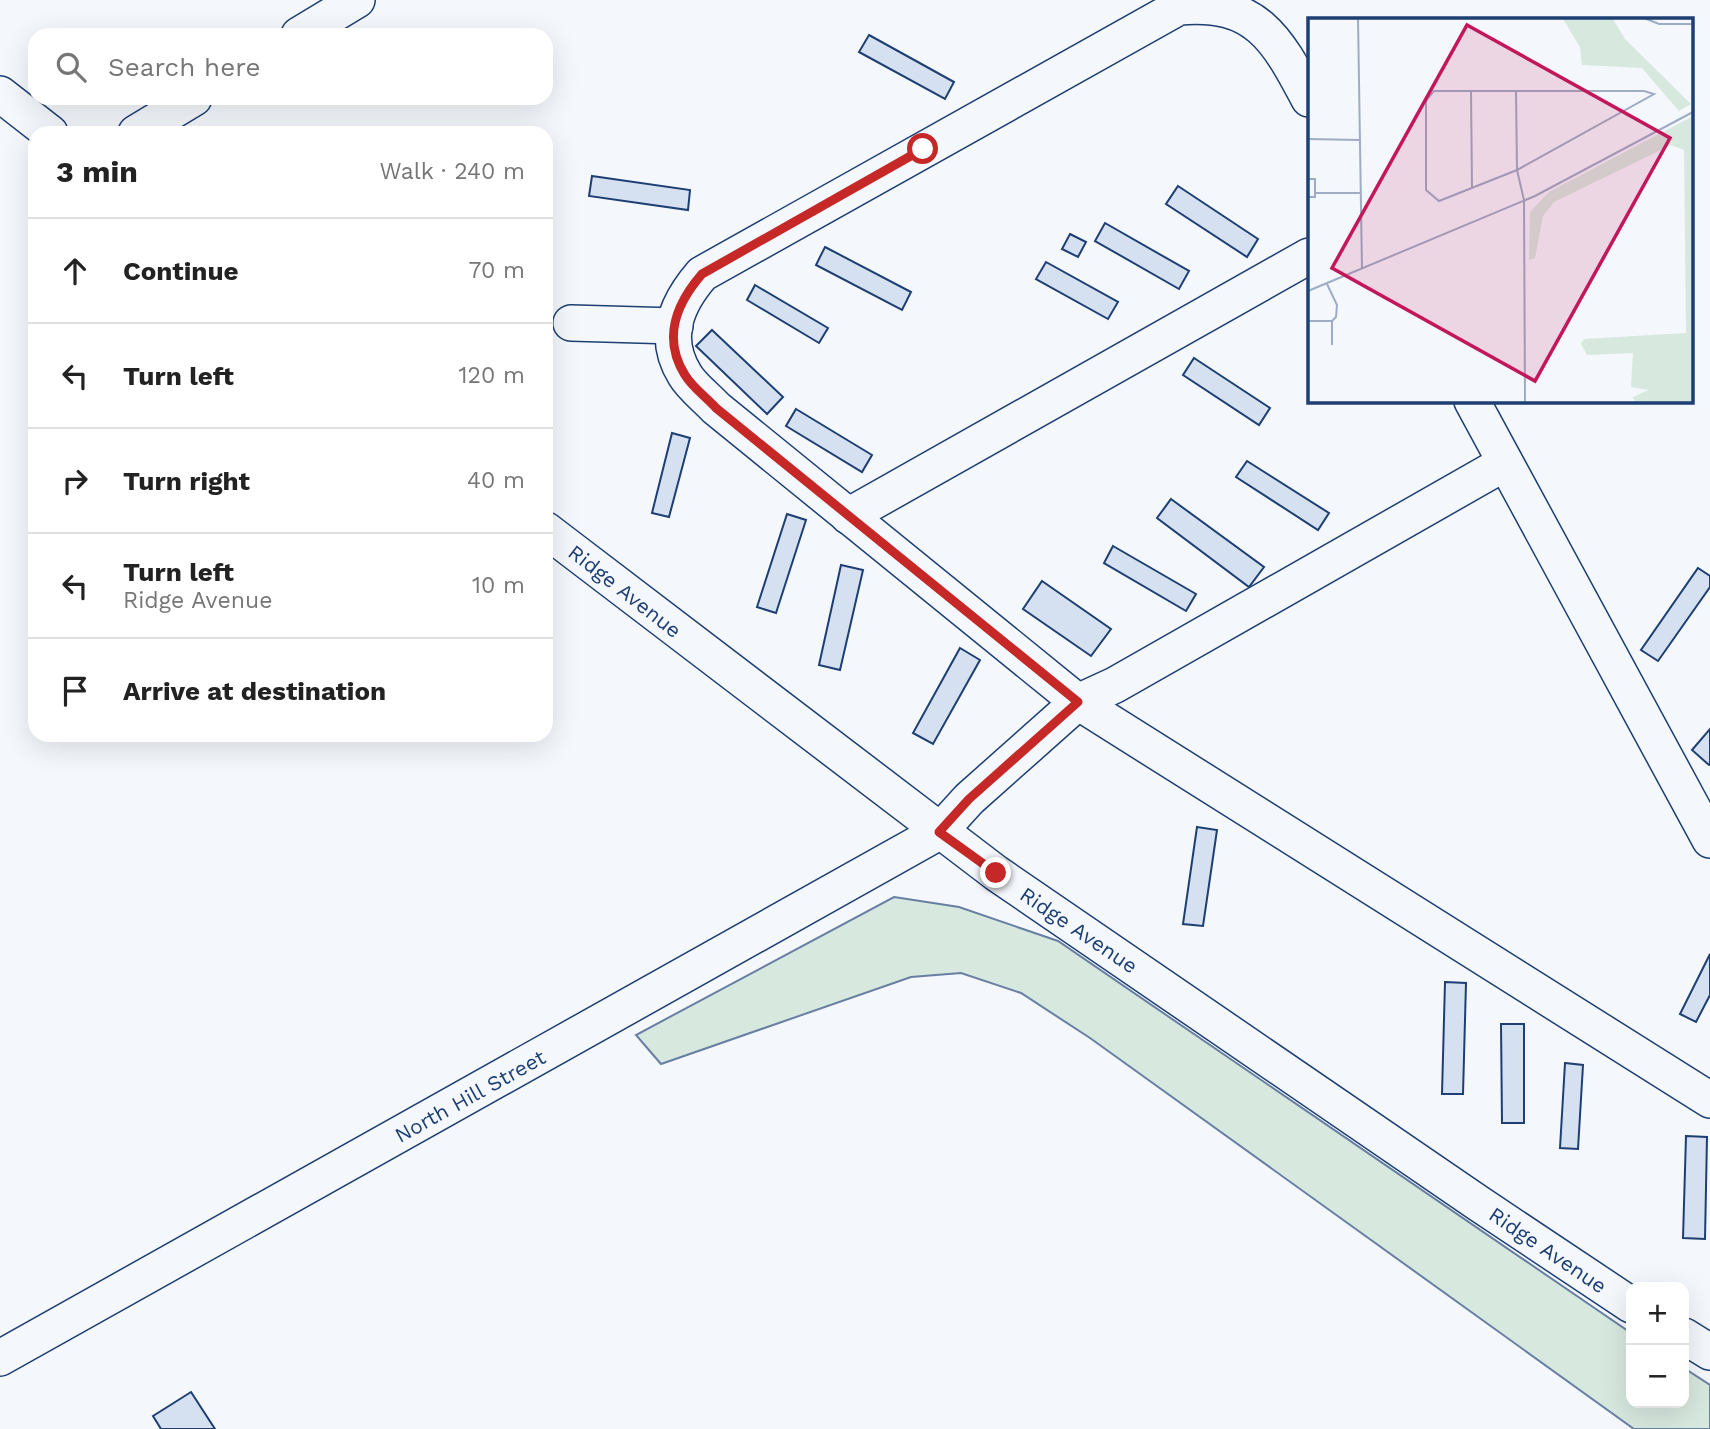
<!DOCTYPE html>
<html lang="en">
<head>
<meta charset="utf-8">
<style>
  :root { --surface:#fff; --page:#f2f2f2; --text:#222; --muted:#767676; --line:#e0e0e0 }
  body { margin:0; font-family:"Work Sans",sans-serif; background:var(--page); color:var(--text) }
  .controls { position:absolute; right:21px; bottom:21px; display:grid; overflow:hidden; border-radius:14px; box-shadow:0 7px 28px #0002 }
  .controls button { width:63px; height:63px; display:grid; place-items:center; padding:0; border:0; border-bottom:2px solid var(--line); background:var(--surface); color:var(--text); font:35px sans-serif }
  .stop { position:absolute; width:21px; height:21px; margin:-16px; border:5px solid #c62828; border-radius:50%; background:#fff }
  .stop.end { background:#c62828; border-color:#fff; box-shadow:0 2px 7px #0008 }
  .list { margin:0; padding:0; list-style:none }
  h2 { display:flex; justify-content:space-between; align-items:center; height:91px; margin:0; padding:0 28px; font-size:30px }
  h2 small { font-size:23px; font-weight:400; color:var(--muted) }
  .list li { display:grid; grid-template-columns:46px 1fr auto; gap:21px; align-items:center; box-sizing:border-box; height:105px; padding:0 28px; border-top:2px solid var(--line) }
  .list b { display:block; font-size:26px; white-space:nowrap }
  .list p { margin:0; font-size:23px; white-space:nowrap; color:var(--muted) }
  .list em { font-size:23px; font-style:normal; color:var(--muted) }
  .icon { flex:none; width:38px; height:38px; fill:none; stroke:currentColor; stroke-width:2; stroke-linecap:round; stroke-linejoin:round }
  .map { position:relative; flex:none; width:1710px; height:1429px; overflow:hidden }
  .search { position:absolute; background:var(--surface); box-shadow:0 7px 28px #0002; left:28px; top:28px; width:525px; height:77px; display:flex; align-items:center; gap:18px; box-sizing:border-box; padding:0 24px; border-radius:21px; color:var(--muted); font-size:26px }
  .panel { position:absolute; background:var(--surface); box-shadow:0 7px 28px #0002; left:28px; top:126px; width:525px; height:616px; border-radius:21px }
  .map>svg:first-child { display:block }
</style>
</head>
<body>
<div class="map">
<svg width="1710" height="1429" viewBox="0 0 1710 1429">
  <rect width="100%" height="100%" fill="#f4f7fb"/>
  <polygon fill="#d7e8df" stroke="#687fa3" stroke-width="2" points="894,897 959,907 1058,941 1631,1333 1631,1403 1684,1403 1684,1368 1710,1385 1710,1429 1634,1429 1090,1038 1021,993 961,973 911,977 661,1064 636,1035"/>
  <g fill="#d5e0f0" stroke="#1d3f73" stroke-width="2">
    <polygon points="869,35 954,82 945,99 859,52"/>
    <polygon points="592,176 690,190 688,210 589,196"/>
    <polygon points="1178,186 1258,239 1247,257 1166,204"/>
    <polygon points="1105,223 1189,271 1179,289 1095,241"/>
    <polygon points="1070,234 1086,242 1078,257 1062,249"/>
    <polygon points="825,247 911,292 902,310 816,265"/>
    <polygon points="1046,262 1118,302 1108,319 1036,279"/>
    <polygon points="755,285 828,328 819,343 747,300"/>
    <polygon points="712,330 783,397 767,414 696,346"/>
    <polygon points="1194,358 1270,408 1259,425 1183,375"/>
    <polygon points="796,409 872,455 862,472 786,426"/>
    <polygon points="672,433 690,438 669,517 652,513"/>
    <polygon points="1247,461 1329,513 1318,530 1236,477"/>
    <polygon points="1171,499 1264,567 1249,587 1157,518"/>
    <polygon points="787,514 806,520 776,613 757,607"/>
    <polygon points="1113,546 1196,594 1186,611 1104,563"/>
    <polygon points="841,565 863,570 840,670 819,665"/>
    <polygon points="1698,568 1710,576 1710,587 1658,661 1641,650"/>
    <polygon points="1042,581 1111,629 1091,656 1023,609"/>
    <polygon points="960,648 980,660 933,744 913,733"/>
    <polygon points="1710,729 1710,764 1709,765 1692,750"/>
    <polygon points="1197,827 1217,830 1203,926 1183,924"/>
    <polygon points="1710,954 1710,995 1696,1022 1680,1014"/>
    <polygon points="1445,982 1466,983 1463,1094 1442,1094"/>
    <polygon points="1501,1024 1524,1024 1524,1123 1502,1123"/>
    <polygon points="1565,1063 1583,1065 1578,1149 1560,1148"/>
    <polygon points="1686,1136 1707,1137 1705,1239 1683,1238"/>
    <polygon points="191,1392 215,1429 161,1429 153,1416"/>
  </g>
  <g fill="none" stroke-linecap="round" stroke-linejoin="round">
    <g stroke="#1d3f73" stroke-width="38">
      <g id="minor">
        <polyline points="299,35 357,0"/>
        <polyline points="0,94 50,133"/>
        <path d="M1309,99C1277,39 1257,0 1179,7L702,274C676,304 662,338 685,375C692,387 707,398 716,408L1078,702L1710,1100"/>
        <polyline points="136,133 194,98"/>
        <polyline points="571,323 675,326"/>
        <polyline points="1472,401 1710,840"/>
        <polyline points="848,516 1309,256"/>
        <polyline points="546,530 996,873 1478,1203 1631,1305"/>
        <polyline points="1684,1336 1710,1352"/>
        <polyline points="0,1358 939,832 969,799 1078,702 1115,685 1505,463"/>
      </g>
    </g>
    <use href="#minor" stroke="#f4f7fb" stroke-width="35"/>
  </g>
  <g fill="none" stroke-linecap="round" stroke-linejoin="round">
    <path stroke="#c62828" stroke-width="9" d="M923,149L702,274C676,304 662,338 685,375C692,387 707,398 716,408L1078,702L969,799L939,832L996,873"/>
  </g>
  <g text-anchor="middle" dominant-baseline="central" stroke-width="5" stroke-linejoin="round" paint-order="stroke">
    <g font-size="21" fill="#1d3f73" stroke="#f4f7fb">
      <text transform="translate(625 591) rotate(38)">Ridge Avenue</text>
      <text transform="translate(1079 930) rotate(34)">Ridge Avenue</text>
      <text transform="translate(470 1096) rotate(-29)">North Hill Street</text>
      <text transform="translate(1548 1250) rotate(34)">Ridge Avenue</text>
    </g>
  </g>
  <g transform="translate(1308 18)">
    <rect width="385" height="385" fill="#f4f7fb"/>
    <path d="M255,1H305L317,21L383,86L371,93L334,50L274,47L272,29ZM385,98V384H327L325,379L341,372L323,369L325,335L279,337L273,326L276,321L378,315L376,132L363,127L246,184L235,198L227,240L221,242L222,194L241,174Z" fill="#d7e8df"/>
    <path fill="none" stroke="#9eadc5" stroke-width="2" d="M50,0L54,251M336,0L351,6H385M163,72L164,170M126,73H336L346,76L209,152L131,183L118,172V83ZM208,73L209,152L216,182L217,385M0,121L51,122M0,161H7V179H0M7,175H52M0,273L227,178L385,94M0,303H24L28,299L29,287L19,266M24,327V303"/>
    <path fill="#c2185b" fill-opacity="0.15" stroke="#c2185b" stroke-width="3.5" d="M159,7L362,120L227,363L24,250Z"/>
    <rect width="385" height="385" fill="none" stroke="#1d3f73" stroke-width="3.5"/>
  </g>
</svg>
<div class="controls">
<button>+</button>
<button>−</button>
</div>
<div class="stop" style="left:923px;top:149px"></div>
<div class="stop end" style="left:996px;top:873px"></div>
<div class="search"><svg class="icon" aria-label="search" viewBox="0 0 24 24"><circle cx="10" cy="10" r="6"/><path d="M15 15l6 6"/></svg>Search here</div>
<section class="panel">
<h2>3 min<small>Walk · 240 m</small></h2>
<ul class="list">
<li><svg class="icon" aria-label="ahead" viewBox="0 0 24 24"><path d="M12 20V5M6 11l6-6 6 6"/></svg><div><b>Continue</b></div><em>70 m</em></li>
<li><svg class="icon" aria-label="left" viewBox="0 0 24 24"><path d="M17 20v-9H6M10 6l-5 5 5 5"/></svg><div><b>Turn left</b></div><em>120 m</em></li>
<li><svg class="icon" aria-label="right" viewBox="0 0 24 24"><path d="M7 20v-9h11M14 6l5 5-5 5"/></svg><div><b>Turn right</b></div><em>40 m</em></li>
<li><svg class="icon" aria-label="left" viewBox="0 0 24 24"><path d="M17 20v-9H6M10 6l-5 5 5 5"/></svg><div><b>Turn left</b><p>Ridge Avenue</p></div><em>10 m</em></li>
<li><svg class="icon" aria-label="arrive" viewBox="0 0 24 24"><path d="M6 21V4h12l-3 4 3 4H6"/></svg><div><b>Arrive at destination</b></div></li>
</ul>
</section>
</div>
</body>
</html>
